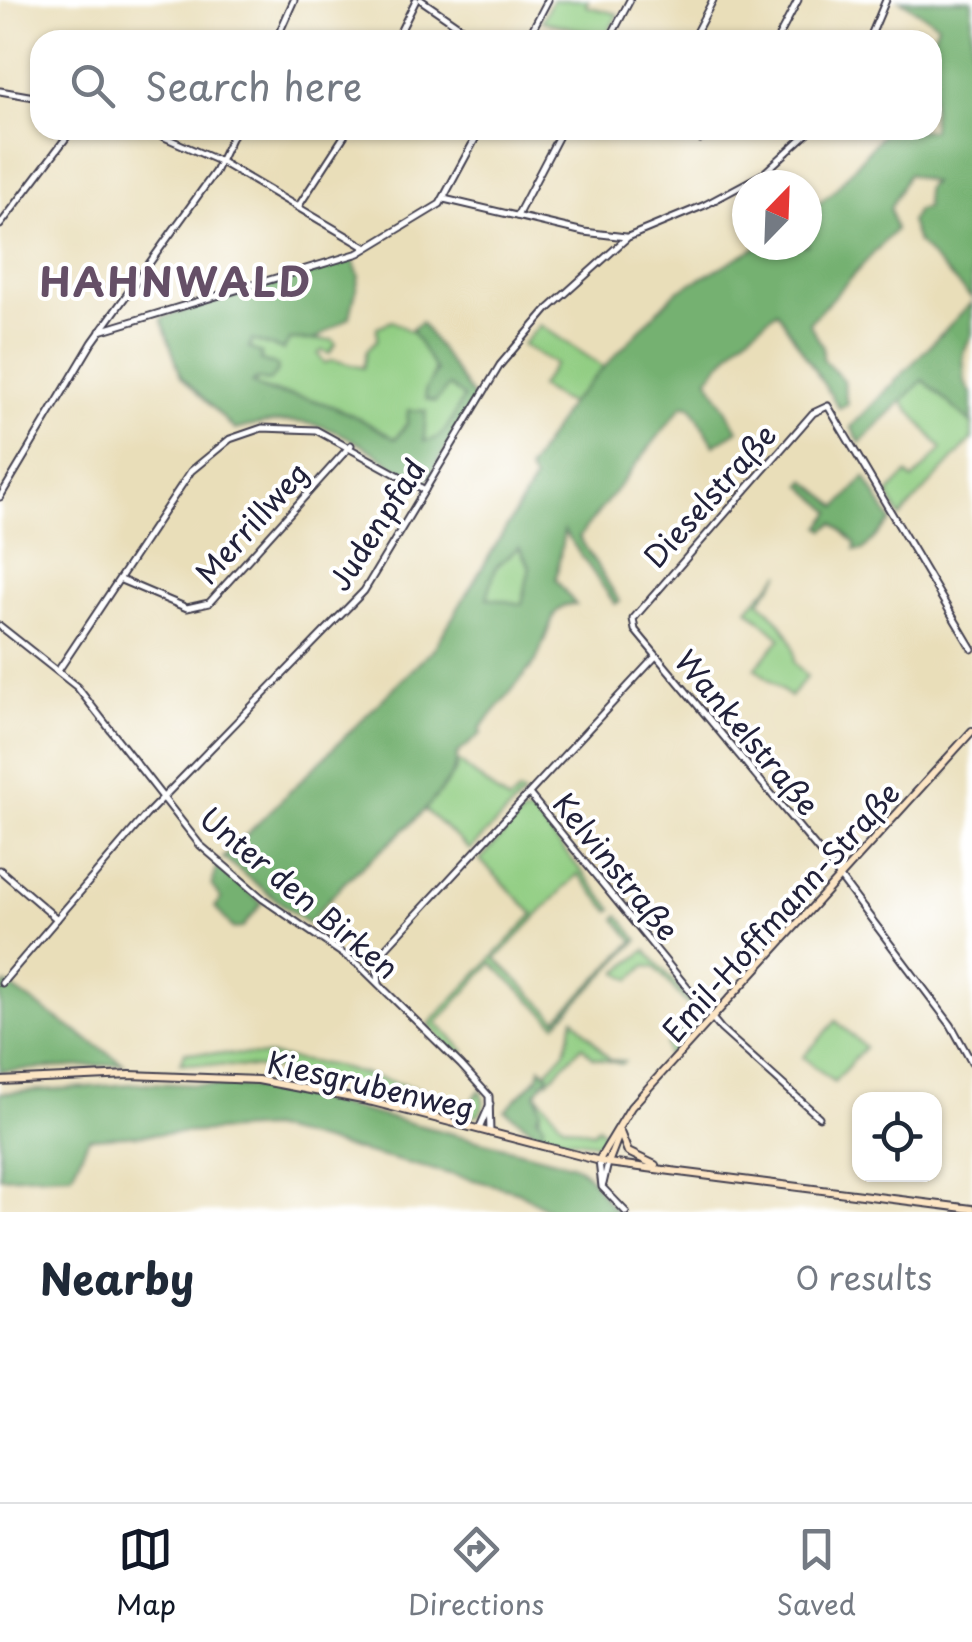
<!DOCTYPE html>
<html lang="en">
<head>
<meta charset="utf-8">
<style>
  :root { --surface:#fff; --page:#f6f6f7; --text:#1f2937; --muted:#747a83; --line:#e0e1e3; --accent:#111827 }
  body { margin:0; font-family:"Playpen Sans",sans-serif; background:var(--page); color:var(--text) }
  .controls { position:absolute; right:30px; bottom:30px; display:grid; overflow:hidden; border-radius:20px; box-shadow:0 2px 8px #0004 }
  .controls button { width:90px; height:90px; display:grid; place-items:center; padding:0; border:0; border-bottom:2px solid var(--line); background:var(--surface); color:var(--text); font:50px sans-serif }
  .compass { position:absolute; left:732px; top:170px; width:90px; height:90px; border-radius:50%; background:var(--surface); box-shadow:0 2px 8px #0004; rotate:23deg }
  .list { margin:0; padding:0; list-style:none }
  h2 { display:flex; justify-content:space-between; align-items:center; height:130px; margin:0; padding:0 40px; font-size:42px }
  h2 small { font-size:32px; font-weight:400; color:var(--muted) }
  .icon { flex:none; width:55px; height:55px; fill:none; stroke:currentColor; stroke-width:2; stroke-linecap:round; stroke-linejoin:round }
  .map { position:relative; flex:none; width:972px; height:1212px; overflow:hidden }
  .search { position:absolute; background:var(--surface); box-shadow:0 2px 8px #0004; left:30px; right:30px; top:30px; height:110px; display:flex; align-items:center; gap:25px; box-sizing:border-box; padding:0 35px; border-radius:30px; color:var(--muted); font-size:38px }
  .sheet { height:290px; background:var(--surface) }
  nav { display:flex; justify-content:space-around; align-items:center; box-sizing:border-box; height:140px; border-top:2px solid var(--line); background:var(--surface); font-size:28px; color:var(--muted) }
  nav a { display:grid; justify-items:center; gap:5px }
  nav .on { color:var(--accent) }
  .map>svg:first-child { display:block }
</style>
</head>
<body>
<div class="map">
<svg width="972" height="1212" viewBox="0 0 972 1212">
  <rect width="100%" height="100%" fill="#fff"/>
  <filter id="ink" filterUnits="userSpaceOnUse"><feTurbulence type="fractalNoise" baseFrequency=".01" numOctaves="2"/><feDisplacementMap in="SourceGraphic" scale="20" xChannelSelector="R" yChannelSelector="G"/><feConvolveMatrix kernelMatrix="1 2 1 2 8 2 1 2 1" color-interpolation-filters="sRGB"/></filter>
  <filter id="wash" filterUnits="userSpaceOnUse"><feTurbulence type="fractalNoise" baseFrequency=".0048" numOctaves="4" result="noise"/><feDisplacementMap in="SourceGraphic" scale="40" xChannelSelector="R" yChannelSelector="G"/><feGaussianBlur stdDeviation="2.25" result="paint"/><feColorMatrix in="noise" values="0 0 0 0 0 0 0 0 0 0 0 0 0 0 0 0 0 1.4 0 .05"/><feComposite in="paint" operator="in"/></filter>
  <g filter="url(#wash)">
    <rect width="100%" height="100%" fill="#e9deb9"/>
    <g fill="#92ce83" stroke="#5a785f" stroke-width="2.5">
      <polygon points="552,0 588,0 586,6 618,14 606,36 542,21"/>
      <path d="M392,321L416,335L435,367L432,377L440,392L449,386L464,397C454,416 448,441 424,441L407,423L395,439C371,425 350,412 323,403C299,395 276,394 253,386L257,379L269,381L261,361L248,348L252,340L283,350L290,340H333L336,344L329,354L323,350L318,354L324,363L334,360L363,368L367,350L377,340V327Z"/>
      <polygon points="540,325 605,368 569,404 539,387 555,364 522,345"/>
      <polygon points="923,379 972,424 972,439 900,517 888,494 907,474 913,480 942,449 902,401"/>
      <polygon points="518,547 530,567 522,604 486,598 496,567"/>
      <path d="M781,573L760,601C776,617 798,639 794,662L807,677L790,697L755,668L781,638L748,609Z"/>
      <polygon points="458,761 508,802 519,792 524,795 470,850 424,809 456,770"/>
      <polygon points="533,813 613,909 610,911 578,874 496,959 557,1019 634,941 616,919 619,915 638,940 556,1024 492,963 437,1023 465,1051 461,1056 451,1051 429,1024 534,914 480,860 522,814"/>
      <polygon points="646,950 701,1014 697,1026 668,1058 666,1045 698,1016 691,1016 692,1010 656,968 645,966 631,980 618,972"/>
      <polygon points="574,1018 610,1060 624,1061 621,1064 593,1057 582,1046 548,1081 547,1071 565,1051"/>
      <polygon points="836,1021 865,1047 834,1082 803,1057"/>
      <polygon points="185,1052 273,1056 330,1065 470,1103 480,1090 484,1104 479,1114 467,1116 325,1077 277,1069 180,1063"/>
      <polygon points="539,1096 563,1125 593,1132 598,1127 606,1135 601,1144 540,1135"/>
    </g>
    <g fill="#75b171" stroke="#4c6a56" stroke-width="2.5" fill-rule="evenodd">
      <path d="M900,0H972V299L917,242L910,222L917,210L926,208L925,189L932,182L908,174L890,208L895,230L809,323L823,347V359L843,380L847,404L839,408L777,311L740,341L708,378L738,430L714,445L691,406L683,405L579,537L620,602L615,604L564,531L556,580L576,605H565L555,613L536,661L480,729L482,733L457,754C460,791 372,856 345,882C332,895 320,910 308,924L223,858L435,647L534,481L528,470L569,404L676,292L760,245H807V211L832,193L886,130H932V40L938,24ZM519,547L530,567L522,604L487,598L496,567Z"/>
      <path d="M353,260L359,276L350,317L314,340H290L283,350L252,340L249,348L261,353V361L277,365L278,371L269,381L257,379L252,383C272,397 289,393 313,400C344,409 368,423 395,439L407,424L408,410L426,411L424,441C448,441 452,414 464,397L449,386L435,402L426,399L425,391L436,371L411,330L421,322L475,400L427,481L416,480C349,437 318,406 235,430L181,376L161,318Z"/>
      <polygon points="972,302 972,334 963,353 965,383 972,395 972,424 923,380 860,443 851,427"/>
      <polygon points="865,477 891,521 863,550 855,550 855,543 834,523 825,530 821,527 832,512 802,485 806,480 838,507"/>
      <polygon points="217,866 262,903 242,928 233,929 215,907 221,899 212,886"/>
      <polygon points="6,984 124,1064 0,1071 0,991"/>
      <polygon points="541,1067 549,1075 536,1093 541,1110 537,1116 544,1124 540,1135 505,1110 538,1077"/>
      <path d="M147,1083L258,1087L296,1094L571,1164C594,1172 598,1197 618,1212H552L517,1191L269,1128L89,1138L72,1174L0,1177V1093Z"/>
    </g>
  </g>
  <g filter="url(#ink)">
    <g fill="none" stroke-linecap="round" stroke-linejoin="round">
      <g stroke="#403e4e" stroke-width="9">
        <g id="street">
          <polyline points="421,0 479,40"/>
          <polyline points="276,40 294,0"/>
          <polyline points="396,40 416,0"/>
          <polyline points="527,40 548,0"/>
          <polyline points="609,40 630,0"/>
          <polyline points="692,40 713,0"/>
          <polyline points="777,40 798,0"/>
          <polyline points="869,40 886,0"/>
          <polyline points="0,91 40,98"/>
          <polyline points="148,130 221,162 367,248"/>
          <polyline points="666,130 700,139 717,130"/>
          <polyline points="444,199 584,232 626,237"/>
          <polyline points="298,207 348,130"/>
          <polyline points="517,216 562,130"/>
          <polyline points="0,225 72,130"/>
          <polyline points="100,331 359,253 440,204 480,130"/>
          <polyline points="0,497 92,343 215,172 235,130"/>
          <polyline points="121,580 187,608 209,603 351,445"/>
          <polyline points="0,626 77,687 200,845 263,899 359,965 461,1065 489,1096 490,1133"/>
          <polyline points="972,649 828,406 813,413 633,619 635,630 833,868 951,1025 972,1063"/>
          <polyline points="58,671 191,471 230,439 262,428 316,430 425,490"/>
          <polyline points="530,795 721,1029 819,1117"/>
          <polyline points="0,870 57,919"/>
          <polyline points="2,983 146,815 364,591 500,365 547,310 628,237 705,205 763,174 811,130"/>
          <polyline points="379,984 377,961 382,952 656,656"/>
          <polyline points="479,1129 490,1104"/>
          <polyline points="599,1161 602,1187 626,1212"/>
          <polyline points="603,1184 608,1163"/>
        </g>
      </g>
      <g stroke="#403e4e" stroke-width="10">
        <g id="secondary">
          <polyline points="0,1081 130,1075 258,1080 373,1102 608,1163 972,1209"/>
          <polyline points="620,1132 628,1152 655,1165"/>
          <polyline points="599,1160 631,1107 972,731"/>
          <polyline points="608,1163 620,1132"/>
        </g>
      </g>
      <use href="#street" stroke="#fff" stroke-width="5"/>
      <use href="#secondary" stroke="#fce5c4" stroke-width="6"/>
    </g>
  </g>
  <g text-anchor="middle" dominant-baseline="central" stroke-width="8" stroke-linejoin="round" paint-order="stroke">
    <g font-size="30" fill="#22223b" stroke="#fff">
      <text transform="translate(709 495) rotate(-48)">Dieselstraße</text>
      <text transform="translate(251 522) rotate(-48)">Merrillweg</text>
      <text transform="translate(376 524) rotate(-57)">Judenpfad</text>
      <text transform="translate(748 732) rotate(50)">Wankelstraße</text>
      <text transform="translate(617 866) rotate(51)">Kelvinstraße</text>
      <text transform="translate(300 892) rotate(40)">Unter den Birken</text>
      <text transform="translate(780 911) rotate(-48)">Emil-Hoffmann-Straße</text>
      <text transform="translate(371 1084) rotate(13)">Kiesgrubenweg</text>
    </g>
    <g font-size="40" font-weight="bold" letter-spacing="2.5" fill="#654f67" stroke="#fff">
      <text x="176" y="280">HAHNWALD</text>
    </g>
  </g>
</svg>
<div class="controls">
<button><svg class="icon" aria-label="locate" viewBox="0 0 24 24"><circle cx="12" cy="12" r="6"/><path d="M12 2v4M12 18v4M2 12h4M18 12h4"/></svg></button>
</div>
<svg class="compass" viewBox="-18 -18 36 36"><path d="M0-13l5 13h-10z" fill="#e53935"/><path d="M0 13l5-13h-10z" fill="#747a83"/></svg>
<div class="search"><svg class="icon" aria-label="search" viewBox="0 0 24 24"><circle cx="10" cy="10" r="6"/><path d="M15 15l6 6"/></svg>Search here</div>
</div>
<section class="sheet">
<h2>Nearby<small>0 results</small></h2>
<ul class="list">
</ul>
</section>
<nav>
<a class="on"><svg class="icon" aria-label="map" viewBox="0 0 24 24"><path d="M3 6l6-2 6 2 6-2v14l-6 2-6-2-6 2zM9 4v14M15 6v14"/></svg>Map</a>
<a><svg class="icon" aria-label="directions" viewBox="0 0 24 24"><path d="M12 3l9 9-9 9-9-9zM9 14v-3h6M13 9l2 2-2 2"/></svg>Directions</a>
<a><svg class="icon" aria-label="saved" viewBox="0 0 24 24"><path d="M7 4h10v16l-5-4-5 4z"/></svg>Saved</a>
</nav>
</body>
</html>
